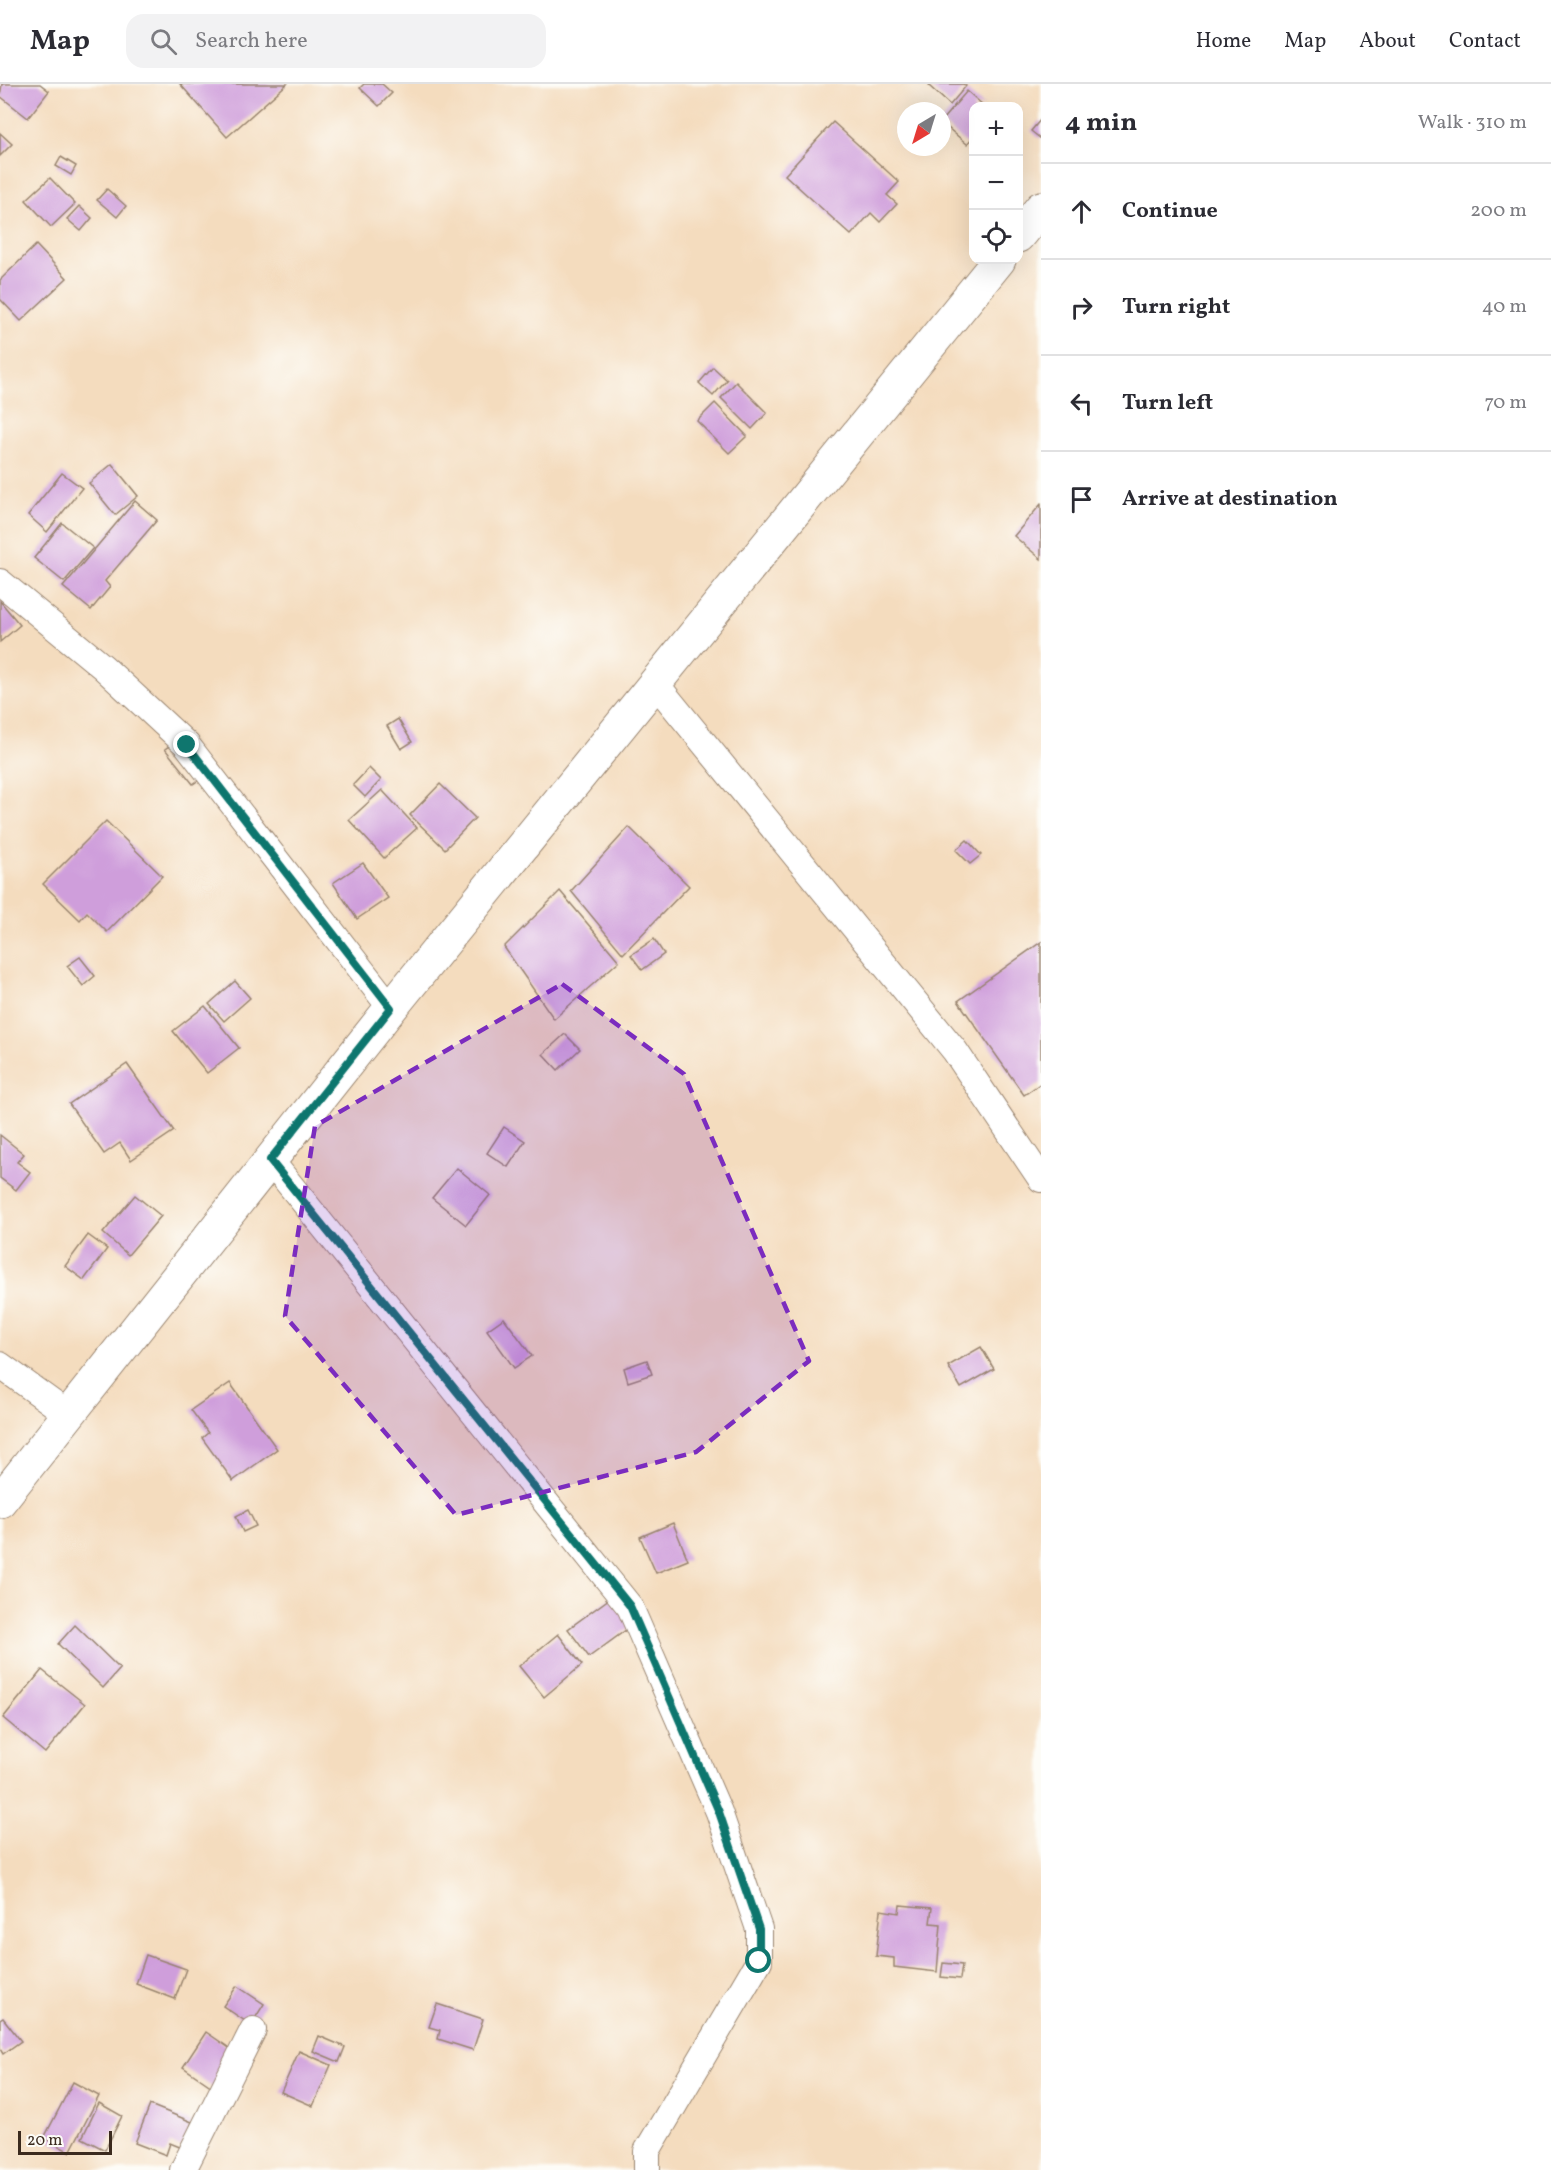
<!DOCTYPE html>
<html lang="en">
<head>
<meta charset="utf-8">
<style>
  :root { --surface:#fff; --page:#f2f2f3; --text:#2b2b33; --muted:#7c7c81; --line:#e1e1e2 }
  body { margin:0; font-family:Vollkorn,serif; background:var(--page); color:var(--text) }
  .controls { position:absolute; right:18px; top:18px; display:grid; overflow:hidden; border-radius:12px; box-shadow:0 6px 24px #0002 }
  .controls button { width:54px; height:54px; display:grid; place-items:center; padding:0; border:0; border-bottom:2px solid var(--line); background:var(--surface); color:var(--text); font:30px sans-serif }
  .compass { position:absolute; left:897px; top:18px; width:54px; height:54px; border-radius:50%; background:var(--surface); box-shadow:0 6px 24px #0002; rotate:218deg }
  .scale { position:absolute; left:18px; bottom:15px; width:94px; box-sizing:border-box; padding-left:6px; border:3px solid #3b2a1e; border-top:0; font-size:16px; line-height:21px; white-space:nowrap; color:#3b2a1e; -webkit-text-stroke:4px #fdfcf7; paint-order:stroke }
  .stop { position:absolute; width:18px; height:18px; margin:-14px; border:4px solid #0f766e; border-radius:50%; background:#fff }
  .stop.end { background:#0f766e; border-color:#fff; box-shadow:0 2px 6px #0008 }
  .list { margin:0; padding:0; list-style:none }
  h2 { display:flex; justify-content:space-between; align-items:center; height:78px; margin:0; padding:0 24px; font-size:26px }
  h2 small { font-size:20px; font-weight:400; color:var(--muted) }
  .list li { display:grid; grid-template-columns:39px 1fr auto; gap:18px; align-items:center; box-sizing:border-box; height:96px; padding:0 24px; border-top:2px solid var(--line) }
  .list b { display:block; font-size:22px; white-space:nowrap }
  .list em { font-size:20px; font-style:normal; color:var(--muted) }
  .icon { flex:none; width:33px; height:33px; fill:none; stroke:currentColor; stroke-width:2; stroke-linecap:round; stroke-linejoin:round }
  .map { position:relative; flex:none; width:1041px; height:2086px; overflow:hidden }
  header { display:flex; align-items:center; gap:36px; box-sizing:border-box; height:84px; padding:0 30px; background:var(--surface); border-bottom:2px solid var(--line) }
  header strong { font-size:28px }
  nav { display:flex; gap:33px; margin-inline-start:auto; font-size:21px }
  .search { width:420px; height:54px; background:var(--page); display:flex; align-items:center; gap:15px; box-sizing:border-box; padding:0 21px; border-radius:18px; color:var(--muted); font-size:22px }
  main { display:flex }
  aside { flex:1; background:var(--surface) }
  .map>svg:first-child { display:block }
</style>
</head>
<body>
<header>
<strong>Map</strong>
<div class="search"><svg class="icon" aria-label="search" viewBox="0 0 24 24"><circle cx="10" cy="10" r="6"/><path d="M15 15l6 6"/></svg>Search here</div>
<nav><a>Home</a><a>Map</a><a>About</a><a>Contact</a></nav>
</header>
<main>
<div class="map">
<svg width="1041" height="2086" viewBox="0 0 1041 2086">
  <rect width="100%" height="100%" fill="#fdfcf7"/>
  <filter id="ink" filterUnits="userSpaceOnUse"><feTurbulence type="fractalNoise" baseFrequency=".0167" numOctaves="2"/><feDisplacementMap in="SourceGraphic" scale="12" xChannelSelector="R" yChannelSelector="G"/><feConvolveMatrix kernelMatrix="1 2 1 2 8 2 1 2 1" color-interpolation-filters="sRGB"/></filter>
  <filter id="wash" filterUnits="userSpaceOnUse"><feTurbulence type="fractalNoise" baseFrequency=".008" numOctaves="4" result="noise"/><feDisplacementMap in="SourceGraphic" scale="24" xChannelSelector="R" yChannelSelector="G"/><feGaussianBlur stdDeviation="1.35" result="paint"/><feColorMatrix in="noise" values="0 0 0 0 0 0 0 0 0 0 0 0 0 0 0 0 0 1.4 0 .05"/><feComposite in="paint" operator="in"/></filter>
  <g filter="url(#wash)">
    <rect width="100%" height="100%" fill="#f4dcbe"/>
    <g id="blocks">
      <g fill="#cf9edb">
        <polygon points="2,0 40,0 49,7 28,34 0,12"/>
        <polygon points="180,0 287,0 227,53"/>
        <polygon points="364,0 382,0 392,9 379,22 360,4"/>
        <polygon points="931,0 963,0 966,2 950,21 929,2"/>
        <polygon points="967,7 984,22 974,22 974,52 967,60 942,39 942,36"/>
        <polygon points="1041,35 1041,55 1031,47"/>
        <polygon points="833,38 899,98 887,111 897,120 880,138 871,129 851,151 785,91"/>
        <polygon points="0,49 12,60 0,72"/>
        <polygon points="61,73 76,82 71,91 56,82"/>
        <polygon points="50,94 75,120 51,143 26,116"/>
        <polygon points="107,105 126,122 117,133 97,116"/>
        <polygon points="79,122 92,134 81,147 67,135"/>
        <polygon points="36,161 67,194 21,237 0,215 0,196"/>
        <polygon points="713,283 727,296 713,312 699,299"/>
        <polygon points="736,298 767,329 752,345 721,314"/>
        <polygon points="715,319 747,352 729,369 697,337"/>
        <polygon points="112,380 138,412 115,431 89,399"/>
        <polygon points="62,389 82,404 47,448 28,431"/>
        <polygon points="135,417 157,436 105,497 110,503 91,526 63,503"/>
        <polygon points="1041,420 1041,475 1014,452"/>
        <polygon points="62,439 93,464 64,498 34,474"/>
        <polygon points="0,517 20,541 0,558"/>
        <polygon points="398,635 412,658 401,665 387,642"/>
        <polygon points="179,655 206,691 193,700 165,665"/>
        <polygon points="369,684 381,696 365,713 353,701"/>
        <polygon points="440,700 475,734 445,765 410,731"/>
        <polygon points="382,706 417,744 384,774 349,736"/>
        <polygon points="106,737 162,792 107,848 87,828 80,836 43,800"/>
        <polygon points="629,743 689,802 623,870 571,807"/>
        <polygon points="967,756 981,771 970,780 956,766"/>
        <polygon points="363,779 388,814 357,835 333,799"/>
        <polygon points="560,807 619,877 554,935 504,863"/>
        <polygon points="654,855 664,870 642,886 631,871"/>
        <polygon points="1041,858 1041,999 1024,1011 958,917"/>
        <polygon points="80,873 95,892 83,902 67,882"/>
        <polygon points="235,897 250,914 224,937 209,920"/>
        <polygon points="205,922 239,964 207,989 173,947"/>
        <polygon points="565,950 580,965 558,986 543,970"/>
        <polygon points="127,980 174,1047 131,1076 120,1059 104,1070 69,1020"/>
        <polygon points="504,1043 525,1057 508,1083 487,1069"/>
        <polygon points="0,1051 24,1070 17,1078 30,1088 16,1106 0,1094"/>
        <polygon points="457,1084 490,1111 466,1141 432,1114"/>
        <polygon points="135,1111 161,1132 128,1171 103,1149"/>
        <polygon points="88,1151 107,1165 84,1196 65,1182"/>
        <polygon points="504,1234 532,1272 514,1284 487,1246"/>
        <polygon points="981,1263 994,1285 961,1304 948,1282"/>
        <polygon points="647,1276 652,1290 628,1298 624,1284"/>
        <polygon points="230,1299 277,1365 233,1397 202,1354 208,1349 191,1326"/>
        <polygon points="248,1426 256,1442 243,1448 236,1432"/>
        <polygon points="673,1439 688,1476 656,1489 640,1453"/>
        <polygon points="613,1512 634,1540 589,1573 568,1545"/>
        <polygon points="75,1541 120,1585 103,1604 58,1560"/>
        <polygon points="558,1550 582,1581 544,1613 519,1582"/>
        <polygon points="42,1586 85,1620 45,1669 3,1634"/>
        <polygon points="900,1821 932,1824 930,1839 941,1840 937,1888 894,1883 894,1874 876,1872 881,1826 899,1829"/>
        <polygon points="146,1871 186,1885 175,1915 136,1900"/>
        <polygon points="943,1879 962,1881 960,1895 941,1893"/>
        <polygon points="237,1902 264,1920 251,1941 223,1922"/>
        <polygon points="437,1920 483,1935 473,1966 438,1955 440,1946 429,1943"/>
        <polygon points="3,1934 21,1957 3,1970 0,1965 0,1936"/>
        <polygon points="206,1948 238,1970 215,2005 183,1983"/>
        <polygon points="319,1952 345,1963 339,1978 313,1967"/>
        <polygon points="299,1967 331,1981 313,2022 281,2008"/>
        <polygon points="73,1998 99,2012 70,2068 44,2054"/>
        <polygon points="99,2019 122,2032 105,2066 82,2054"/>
        <polygon points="150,2021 192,2038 182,2064 170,2059 166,2071 135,2059"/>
      </g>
    </g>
  </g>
  <g filter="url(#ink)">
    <use href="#blocks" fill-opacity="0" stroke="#98836e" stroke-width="1.5"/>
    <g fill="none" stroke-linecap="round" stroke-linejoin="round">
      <g stroke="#98836e" stroke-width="28">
        <g id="minor">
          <polyline points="0,498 103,583 187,661 391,924"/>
          <polyline points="655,599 955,967 1041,1095"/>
          <polyline points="270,1076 630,1523 719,1728 759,1845 759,1877 647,2067 647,2086"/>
          <polyline points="0,1281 69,1331"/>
          <polyline points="183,2086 253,1946"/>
        </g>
      </g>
      <g stroke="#98836e" stroke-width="35">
        <g id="tertiary">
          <polyline points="1018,152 1041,124"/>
          <polyline points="0,1417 391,924 999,176"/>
        </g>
      </g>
      <use href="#minor" stroke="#fff" stroke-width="26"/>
      <use href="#tertiary" stroke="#fff" stroke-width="33"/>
    </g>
  </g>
  <g fill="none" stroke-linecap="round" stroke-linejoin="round" filter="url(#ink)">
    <polyline stroke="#0f766e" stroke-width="8" points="187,661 391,924 270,1076 630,1522 719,1728 759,1845 759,1877"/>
  </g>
  <path fill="#7b2cbf" fill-opacity="0.2" stroke="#7b2cbf" stroke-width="4.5" stroke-dasharray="12 8" stroke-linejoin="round" d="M562,900L684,990L809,1277L696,1368L456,1431L285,1232L315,1042Z"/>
</svg>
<div class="controls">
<button>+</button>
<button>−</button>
<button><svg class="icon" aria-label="locate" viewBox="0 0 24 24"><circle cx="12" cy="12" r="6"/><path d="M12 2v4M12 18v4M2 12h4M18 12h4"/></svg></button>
</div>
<svg class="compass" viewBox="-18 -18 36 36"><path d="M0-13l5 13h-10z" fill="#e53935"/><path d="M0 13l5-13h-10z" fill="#7c7c81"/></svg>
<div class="scale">20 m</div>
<div class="stop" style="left:759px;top:1877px"></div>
<div class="stop end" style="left:187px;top:661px"></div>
</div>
<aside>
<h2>4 min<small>Walk · 310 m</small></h2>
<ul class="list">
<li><svg class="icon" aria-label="ahead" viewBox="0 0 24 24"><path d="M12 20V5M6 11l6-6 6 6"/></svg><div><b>Continue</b></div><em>200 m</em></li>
<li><svg class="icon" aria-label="right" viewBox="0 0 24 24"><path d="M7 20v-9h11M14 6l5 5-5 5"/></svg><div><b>Turn right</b></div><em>40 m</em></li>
<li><svg class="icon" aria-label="left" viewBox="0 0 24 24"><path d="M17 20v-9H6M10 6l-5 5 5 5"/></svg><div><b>Turn left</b></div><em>70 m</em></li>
<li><svg class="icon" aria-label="arrive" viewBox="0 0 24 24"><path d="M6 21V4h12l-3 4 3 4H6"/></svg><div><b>Arrive at destination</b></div></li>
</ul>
</aside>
</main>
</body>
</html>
